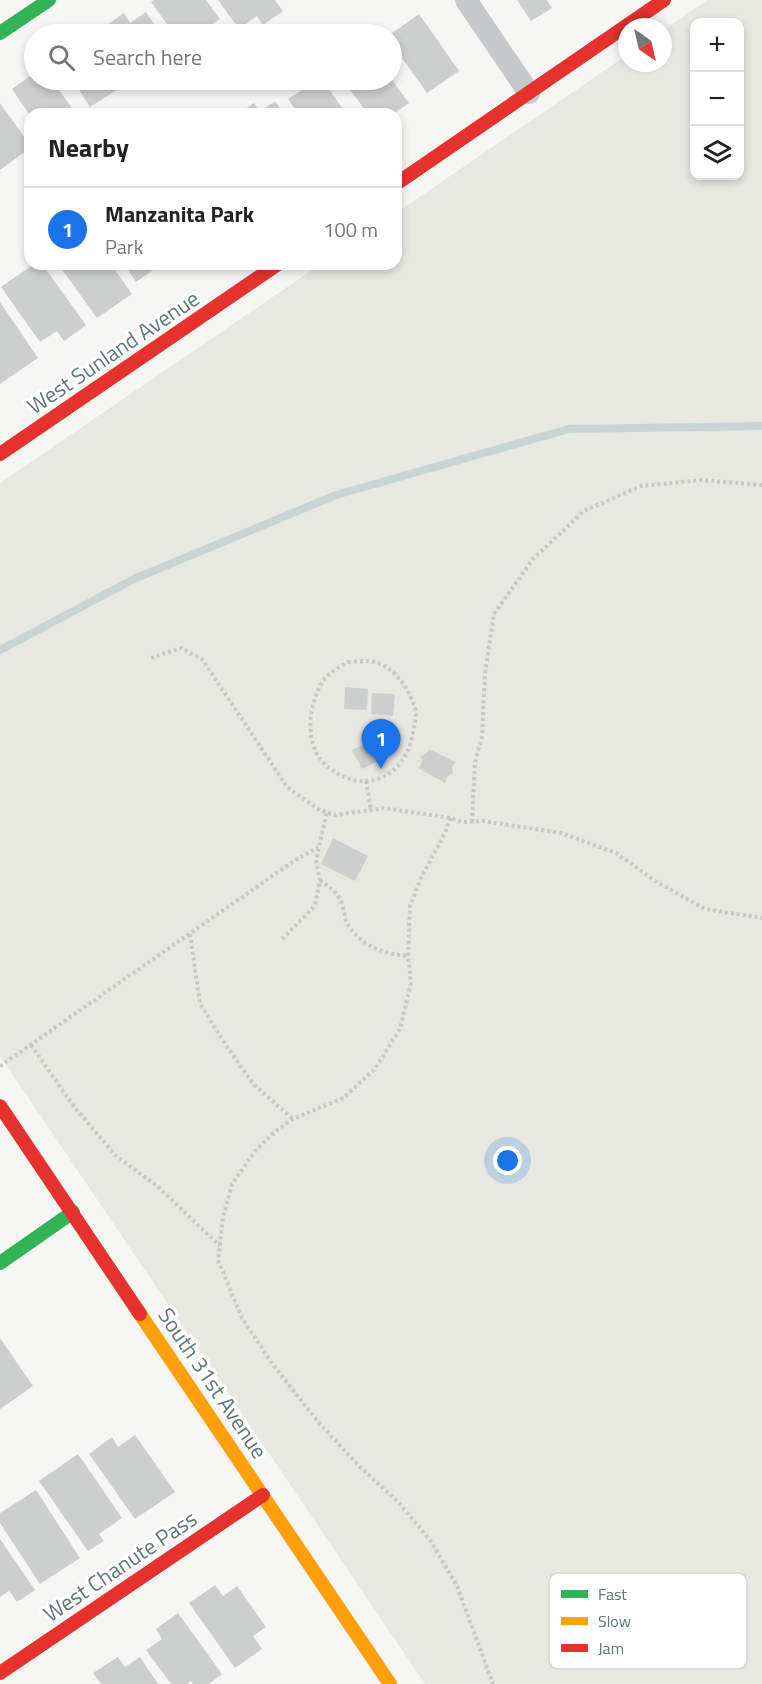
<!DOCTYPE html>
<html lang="en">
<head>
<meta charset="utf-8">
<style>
  :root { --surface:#fff; --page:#f2f2f2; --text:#222; --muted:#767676; --line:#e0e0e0; --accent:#1a73e8 }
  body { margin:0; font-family:"Titillium Web",sans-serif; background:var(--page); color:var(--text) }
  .controls { position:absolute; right:18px; top:18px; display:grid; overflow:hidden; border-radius:12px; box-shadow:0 3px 9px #0003 }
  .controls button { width:54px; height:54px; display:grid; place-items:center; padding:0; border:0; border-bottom:2px solid var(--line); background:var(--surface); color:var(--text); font:30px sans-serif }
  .compass { position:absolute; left:618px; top:18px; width:54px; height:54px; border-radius:50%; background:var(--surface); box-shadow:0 3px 9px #0003; rotate:146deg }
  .you { position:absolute; left:508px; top:1161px; width:21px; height:21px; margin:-15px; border:4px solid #fff; border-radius:50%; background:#1a73e8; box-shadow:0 0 0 9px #1a73e833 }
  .badge { display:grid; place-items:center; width:39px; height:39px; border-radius:50%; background:var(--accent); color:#fff; font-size:20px; font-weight:700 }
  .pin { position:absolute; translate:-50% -50px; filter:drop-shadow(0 2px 3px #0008) }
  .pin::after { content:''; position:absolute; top:32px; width:21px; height:18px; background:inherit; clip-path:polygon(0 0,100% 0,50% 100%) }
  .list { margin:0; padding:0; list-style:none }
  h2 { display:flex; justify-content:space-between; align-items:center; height:78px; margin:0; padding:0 24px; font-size:26px }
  h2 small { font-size:20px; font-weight:400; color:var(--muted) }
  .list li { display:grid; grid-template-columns:39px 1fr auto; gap:18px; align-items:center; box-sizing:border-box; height:84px; padding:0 24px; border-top:2px solid var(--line) }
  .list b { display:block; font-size:22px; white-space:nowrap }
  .list p { margin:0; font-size:20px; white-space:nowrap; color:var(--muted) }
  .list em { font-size:20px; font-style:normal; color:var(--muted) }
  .icon { flex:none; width:33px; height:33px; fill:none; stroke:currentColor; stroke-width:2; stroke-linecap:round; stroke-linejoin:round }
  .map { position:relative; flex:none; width:762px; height:1684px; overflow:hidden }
  .search { position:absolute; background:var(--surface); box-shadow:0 3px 9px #0003; left:24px; top:24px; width:378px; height:66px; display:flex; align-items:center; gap:15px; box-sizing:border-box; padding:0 21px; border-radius:33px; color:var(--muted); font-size:22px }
  .panel { position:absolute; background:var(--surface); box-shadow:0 3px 9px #0003; left:24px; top:108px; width:378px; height:162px; border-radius:18px }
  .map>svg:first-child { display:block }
</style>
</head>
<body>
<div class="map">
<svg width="762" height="1684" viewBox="0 0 762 1684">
  <rect width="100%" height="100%" fill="#f6f6f5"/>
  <path fill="#e7e8e2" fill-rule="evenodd" d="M707,0H762V1684H425L0,1056V483L321,264H396V213L627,55V63H663V30ZM694,22H740V176H694Z"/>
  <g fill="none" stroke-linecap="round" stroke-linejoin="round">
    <polyline stroke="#c8d5d4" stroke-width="8" points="0,650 134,579 336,495 569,429 762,426"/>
  </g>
  <g fill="#cccfce">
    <polygon points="154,0 206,0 220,19 198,34 174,34 151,2"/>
    <polygon points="218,0 275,0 283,11 263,25 257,16 239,29"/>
    <polygon points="517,0 547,0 552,8 531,21"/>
    <polygon points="146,12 161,34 110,34 105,26 124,13 130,23"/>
    <polygon points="419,14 459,71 427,93 392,44 392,33"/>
    <polygon points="34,73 34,80 52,80 76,114 29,114 12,89"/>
    <polygon points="73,80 123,80 126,84 90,107"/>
    <polygon points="139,80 158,80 145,88"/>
    <polygon points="318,80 323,80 346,114 298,114 288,99"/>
    <polygon points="343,80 392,80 409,103 393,114 368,114"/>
    <polygon points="275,101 284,114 238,114 254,103 260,112"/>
    <polygon points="0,103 30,145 30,148 0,170"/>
    <polygon points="34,264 42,264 86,325 64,341 57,331 40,342 1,287"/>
    <polygon points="58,264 111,264 132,294 97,318"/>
    <polygon points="124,264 162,264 136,282"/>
    <polygon points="0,302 38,358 0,384"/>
    <polygon points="345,687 368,689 367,710 344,709"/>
    <polygon points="372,693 395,694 393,716 371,714"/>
    <polygon points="373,740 383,759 362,769 352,750"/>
    <polygon points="429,749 455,762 452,768 453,773 448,776 445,783 418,768 422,762 421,756 427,753"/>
    <polygon points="333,838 368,856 355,881 321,864"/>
    <polygon points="0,1338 33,1386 0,1409"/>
    <polygon points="135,1435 175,1492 135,1519 89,1454 112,1437 118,1447"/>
    <polygon points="78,1454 122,1518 99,1534 104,1541 88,1551 39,1481"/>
    <polygon points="36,1490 80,1558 40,1584 0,1523 0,1513"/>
    <polygon points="0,1539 35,1590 17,1602 9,1591 0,1597"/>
    <polygon points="215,1585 223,1596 237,1586 266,1627 253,1636 262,1649 235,1668 189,1603"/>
    <polygon points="178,1613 222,1674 209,1684 193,1684 191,1681 187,1684 171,1684 146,1650 162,1639 156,1629"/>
    <polygon points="118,1657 125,1667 140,1657 158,1684 101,1684 93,1673"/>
  </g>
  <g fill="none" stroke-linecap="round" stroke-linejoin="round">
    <g stroke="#c6c8c8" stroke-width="4" stroke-dasharray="3 3" stroke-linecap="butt">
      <polyline points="151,658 181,648 202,659 287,787 321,811 336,815 384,808 451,818 463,822 483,821 561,833 616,853 655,881 705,909 762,918"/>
      <path d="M348,662C356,662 367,660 375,662C389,666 399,677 406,688C410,695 415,705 416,713C416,719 414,726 413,732C406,778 363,797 327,766C303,746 308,705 323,681C328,673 340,667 348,662Z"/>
      <polyline points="366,781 371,810"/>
      <polyline points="451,818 443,837 420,880 410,906 408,956 411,983 400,1029 374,1070 343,1098 293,1119 276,1131 256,1150 232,1184 223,1217 218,1260 242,1318 274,1366 319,1423 358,1465 397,1501 430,1540 457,1586 493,1684"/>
      <polyline points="472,822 475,762 482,736 485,674 494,614 533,559 584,511 641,486 701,480 762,485"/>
      <path d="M320,880C331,888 340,894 343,908C345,912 344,917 346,921C358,945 383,954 408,956"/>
      <polyline points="190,934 200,1004 227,1047 254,1085 293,1119"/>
      <polyline points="282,939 312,909 316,901 320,880 316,860 327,812"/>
      <polyline points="31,1045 72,1104 115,1155 157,1186 220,1246"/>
      <polyline points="0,1066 291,863 318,847"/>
    </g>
    <polyline stroke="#c6c9ca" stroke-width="22" points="466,0 529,93"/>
    <g stroke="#30b455" stroke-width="14">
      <polyline points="0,33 49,0"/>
      <polyline points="0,1263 73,1212"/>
    </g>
    <polyline stroke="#ff9f0a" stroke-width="14" points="140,1314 390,1684"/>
    <g stroke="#e5322d" stroke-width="14">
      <polyline points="396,184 664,0"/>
      <polyline points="0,454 278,264"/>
      <polyline points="0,1106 140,1314"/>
      <polyline points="0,1673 263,1495"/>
    </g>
  </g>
  <g text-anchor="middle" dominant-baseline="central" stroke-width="6" stroke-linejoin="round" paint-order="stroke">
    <g font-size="22" fill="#5e7779" stroke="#fff">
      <text transform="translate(113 352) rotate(-34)">West Sunland Avenue</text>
      <text transform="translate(213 1383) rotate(56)">South 31st Avenue</text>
      <text transform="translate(120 1566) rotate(-34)">West Chanute Pass</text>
    </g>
  </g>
  <rect x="549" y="1573" width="198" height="96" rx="9" fill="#fff" stroke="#cfd6d7" stroke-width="1.5"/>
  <rect x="561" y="1590" width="27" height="8" fill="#30b455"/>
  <rect x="561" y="1617" width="27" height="8" fill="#ff9f0a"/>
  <rect x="561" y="1644" width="27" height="8" fill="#e5322d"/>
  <g font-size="16" fill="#5e7779">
    <text x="598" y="1600">Fast</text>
    <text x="598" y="1627">Slow</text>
    <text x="598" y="1654">Jam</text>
  </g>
</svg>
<div class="controls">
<button>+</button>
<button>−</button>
<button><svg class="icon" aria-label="layers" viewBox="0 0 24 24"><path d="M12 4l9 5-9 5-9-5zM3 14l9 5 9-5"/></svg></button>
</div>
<svg class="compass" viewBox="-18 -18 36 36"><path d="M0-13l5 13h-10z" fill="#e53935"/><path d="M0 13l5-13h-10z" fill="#767676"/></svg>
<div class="you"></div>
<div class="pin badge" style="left:381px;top:769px">1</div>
<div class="search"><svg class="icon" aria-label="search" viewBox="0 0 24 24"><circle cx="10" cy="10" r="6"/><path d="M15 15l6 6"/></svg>Search here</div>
<section class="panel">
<h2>Nearby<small></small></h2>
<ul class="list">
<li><span class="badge">1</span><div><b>Manzanita Park</b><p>Park</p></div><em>100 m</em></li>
</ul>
</section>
</div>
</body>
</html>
